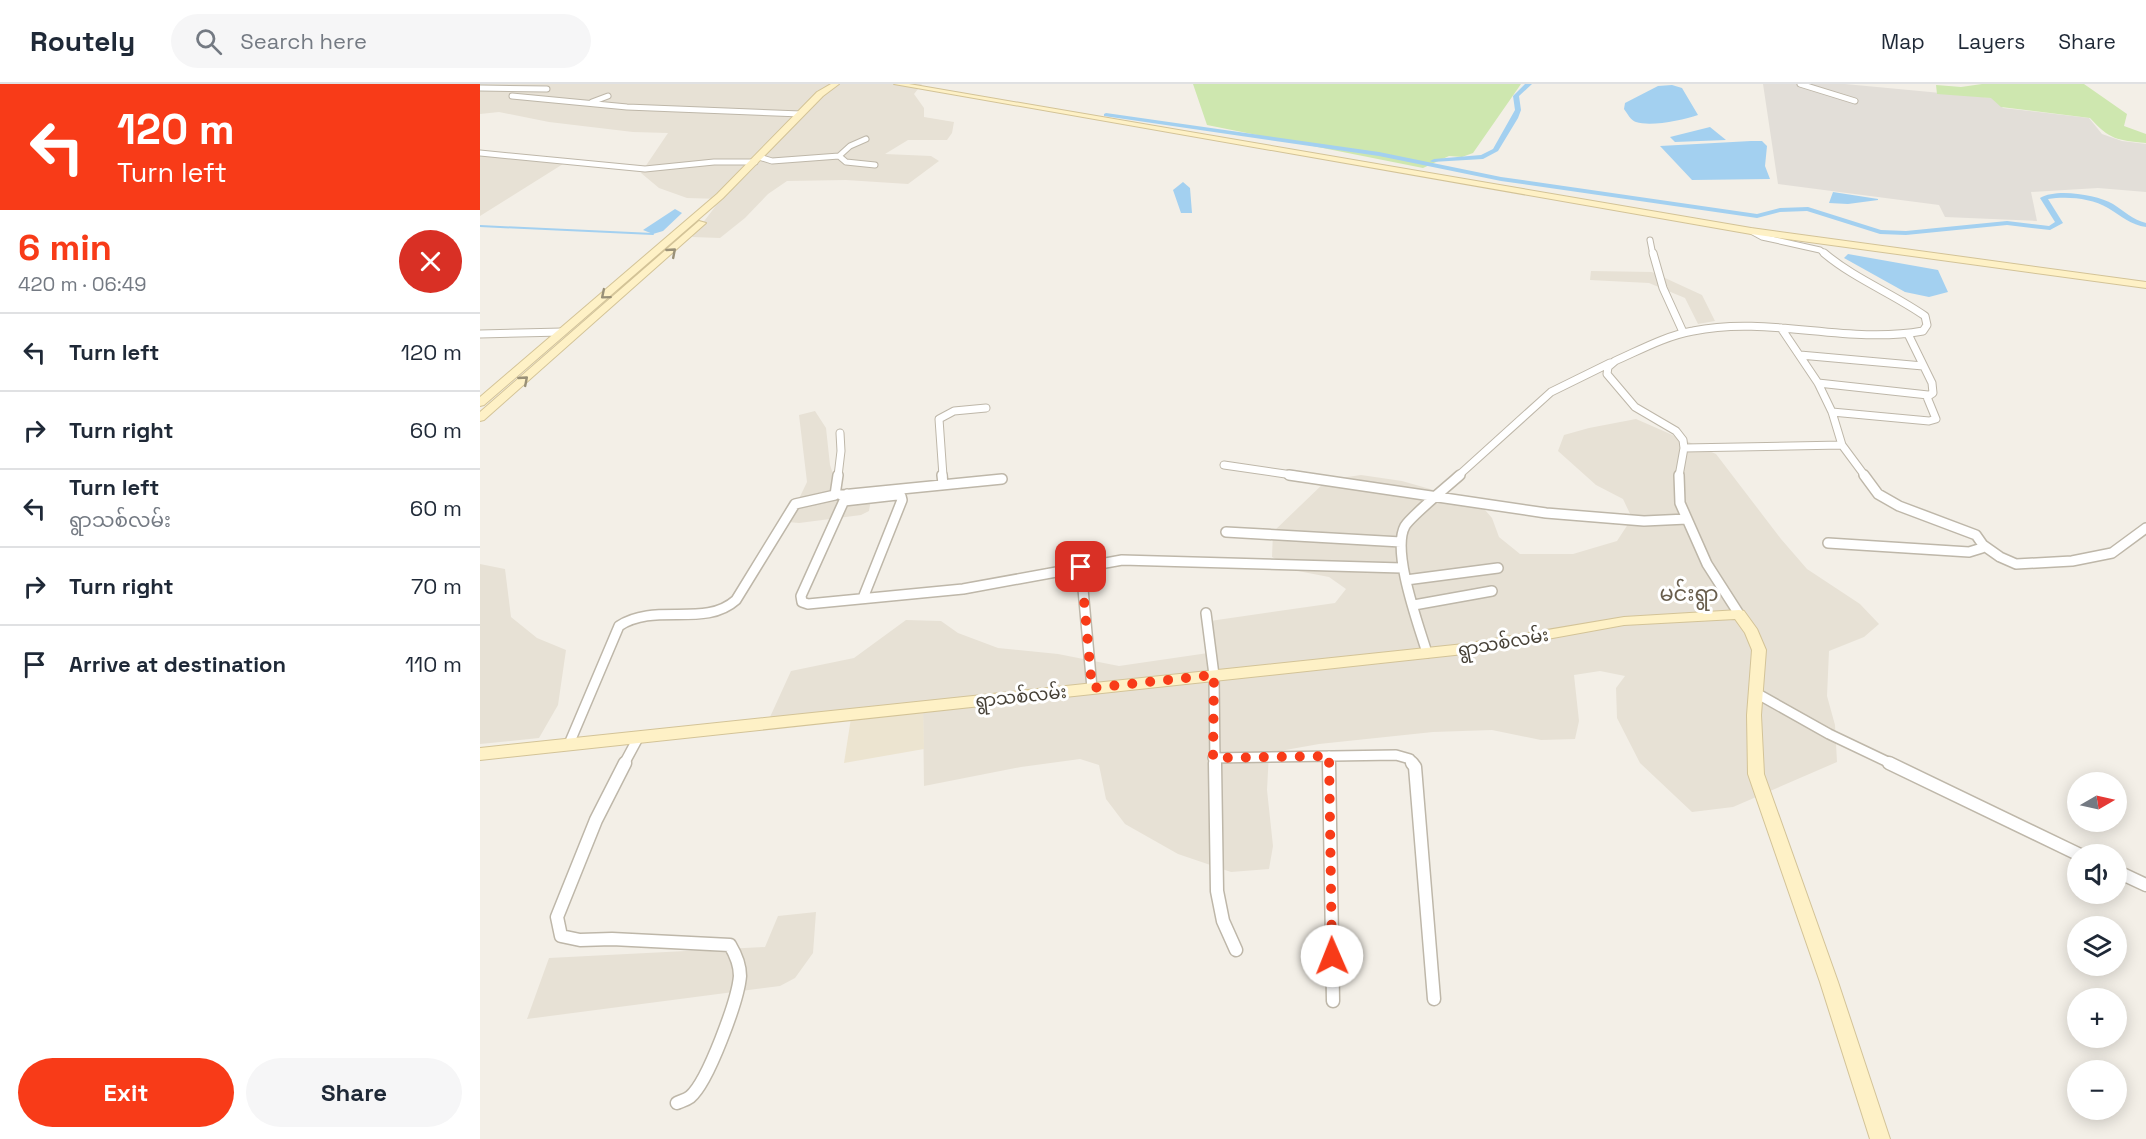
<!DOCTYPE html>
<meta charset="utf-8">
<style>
:root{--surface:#fff;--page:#f6f6f7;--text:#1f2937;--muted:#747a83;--line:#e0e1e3;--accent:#f83b18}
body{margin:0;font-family:"Space Grotesk","Noto Sans Myanmar",sans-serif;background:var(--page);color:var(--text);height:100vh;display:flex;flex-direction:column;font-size:22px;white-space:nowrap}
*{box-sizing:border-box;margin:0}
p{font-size:20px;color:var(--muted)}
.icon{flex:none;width:33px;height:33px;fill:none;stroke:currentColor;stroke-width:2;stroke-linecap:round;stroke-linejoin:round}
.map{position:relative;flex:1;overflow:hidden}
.drawer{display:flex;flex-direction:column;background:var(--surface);width:480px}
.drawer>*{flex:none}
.top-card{background:#f83b18;color:#fff;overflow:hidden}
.needle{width:39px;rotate:81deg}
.tools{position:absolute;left:1587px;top:688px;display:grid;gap:12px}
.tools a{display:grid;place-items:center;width:60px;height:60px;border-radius:50%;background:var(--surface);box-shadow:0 3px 15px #0003;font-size:30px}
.pin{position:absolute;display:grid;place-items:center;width:51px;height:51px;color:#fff;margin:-26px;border-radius:12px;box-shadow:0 3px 9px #0006}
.me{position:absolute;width:66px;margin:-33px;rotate:359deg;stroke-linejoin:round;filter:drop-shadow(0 0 4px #0008)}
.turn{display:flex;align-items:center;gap:21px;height:126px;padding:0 18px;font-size:27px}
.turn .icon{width:78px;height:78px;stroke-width:2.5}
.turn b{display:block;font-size:42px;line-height:51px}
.round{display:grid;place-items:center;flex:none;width:63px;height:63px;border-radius:32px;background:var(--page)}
.headline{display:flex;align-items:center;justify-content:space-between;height:102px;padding:0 18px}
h1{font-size:36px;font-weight:800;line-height:45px;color:var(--accent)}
.primary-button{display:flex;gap:12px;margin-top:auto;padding:12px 18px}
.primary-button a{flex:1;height:69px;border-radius:36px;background:var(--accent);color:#fff;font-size:24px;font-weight:800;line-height:69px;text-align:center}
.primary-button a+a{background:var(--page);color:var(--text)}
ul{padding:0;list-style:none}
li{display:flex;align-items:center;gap:18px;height:78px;padding:0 18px;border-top:2px solid var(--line)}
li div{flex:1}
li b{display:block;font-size:22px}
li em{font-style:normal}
header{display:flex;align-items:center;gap:36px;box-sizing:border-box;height:84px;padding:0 30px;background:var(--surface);border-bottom:2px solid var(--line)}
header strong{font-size:28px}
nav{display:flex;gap:33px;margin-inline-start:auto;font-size:21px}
.search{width:420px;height:54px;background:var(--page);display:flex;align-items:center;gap:15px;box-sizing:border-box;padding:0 21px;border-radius:33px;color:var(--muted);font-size:22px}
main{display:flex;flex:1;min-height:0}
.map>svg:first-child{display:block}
.residential{fill:#e7e1d5}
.industrial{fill:#e2ded8}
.education{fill:#ece4d0}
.green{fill:#cee7af}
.water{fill:#a3d0f0}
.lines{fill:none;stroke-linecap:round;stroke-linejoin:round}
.stream{stroke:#a3d0f0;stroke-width:2}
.canal{fill:#a3d0f0;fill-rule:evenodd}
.street-far3-casing{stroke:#beb7a9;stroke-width:7}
.street-far2-casing{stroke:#beb7a9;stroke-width:9}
.street-far1-casing{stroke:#beb7a9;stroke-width:12}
.street-casing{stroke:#beb7a9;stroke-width:15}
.secondary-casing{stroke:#d3c397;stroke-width:2}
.street-far3{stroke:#fff;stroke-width:5}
.street-far2{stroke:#fff;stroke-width:7}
.street-far1{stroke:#fff;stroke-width:9}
.street{stroke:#fff;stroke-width:12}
.secondary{fill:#fef1c6;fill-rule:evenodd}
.oneway{stroke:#999077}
.route{stroke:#f83b18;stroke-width:10;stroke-dasharray:0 18}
.labels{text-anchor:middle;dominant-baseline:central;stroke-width:6;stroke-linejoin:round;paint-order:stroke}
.street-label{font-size:18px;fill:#464036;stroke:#fff}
.quarter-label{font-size:21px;fill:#695e4d;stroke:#fff}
</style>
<header>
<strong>Routely</strong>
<div class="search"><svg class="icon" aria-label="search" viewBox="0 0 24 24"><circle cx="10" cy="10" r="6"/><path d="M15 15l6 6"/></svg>Search here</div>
<nav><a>Map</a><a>Layers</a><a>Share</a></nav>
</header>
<main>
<section class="drawer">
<div class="top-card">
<div class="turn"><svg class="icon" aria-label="left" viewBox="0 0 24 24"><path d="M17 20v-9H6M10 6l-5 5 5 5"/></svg><div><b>120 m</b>Turn left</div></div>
</div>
<div class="headline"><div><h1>6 min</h1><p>420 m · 06:49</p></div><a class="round" style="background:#d93025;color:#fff"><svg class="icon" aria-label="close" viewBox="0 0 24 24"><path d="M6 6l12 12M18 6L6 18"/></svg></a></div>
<ul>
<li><svg class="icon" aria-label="left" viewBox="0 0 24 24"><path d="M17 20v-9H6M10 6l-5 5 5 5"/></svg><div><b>Turn left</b></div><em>120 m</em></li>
<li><svg class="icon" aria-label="right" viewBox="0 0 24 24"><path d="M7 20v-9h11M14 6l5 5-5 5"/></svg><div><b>Turn right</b></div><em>60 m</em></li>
<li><svg class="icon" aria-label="left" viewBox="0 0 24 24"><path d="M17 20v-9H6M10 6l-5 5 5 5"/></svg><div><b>Turn left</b><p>ရွာသစ်လမ်း</p></div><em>60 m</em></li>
<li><svg class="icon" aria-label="right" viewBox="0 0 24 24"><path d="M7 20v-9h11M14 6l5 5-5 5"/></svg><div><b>Turn right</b></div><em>70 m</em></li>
<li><svg class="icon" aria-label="arrive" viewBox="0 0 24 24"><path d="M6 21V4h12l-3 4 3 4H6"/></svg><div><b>Arrive at destination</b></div><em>110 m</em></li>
</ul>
<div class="primary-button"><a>Exit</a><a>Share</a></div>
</section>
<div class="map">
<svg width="1666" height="1055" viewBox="0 0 1666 1055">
<rect width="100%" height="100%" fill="#f3efe7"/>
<path class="residential" d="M0 0H442L434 10 444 24V33L474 38 472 49 467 56H428L405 70 451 72 459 77 428 100 366 96 307 97 288 110 265 134 240 154 212 153 241 115 207 114 179 104 161 89 188 49 153 48 69 38 19 28 0 30Z
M0 70 83 80 0 132Z
M1111 187 1172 188 1222 211 1235 237 1218 240 1205 214 1169 199 1110 196Z
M335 327 346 344 350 381 361 413 391 415 389 427 381 431 319 439 308 438 327 398 319 331Z
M1156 335 1236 370 1301 455 1327 485 1380 520 1399 540 1384 553 1349 567 1347 612 1355 641 1357 678 1253 723 1212 728 1160 679 1137 634 1136 604 1145 592 1120 587 1094 591 1099 637 1095 655 1061 656 1012 646 953 648 839 660 789 669 787 706 793 762 789 785 751 788 698 770 645 740 626 715 619 681 600 675 541 683 444 702 443 626 285 644 311 587 374 574 426 536 461 537 478 549 518 564 578 570 639 582 735 568 730 537 855 519 866 505 849 493 818 487 792 473 793 448 847 396 881 391 922 397 999 419 1012 434 1019 453 1040 470H1093L1137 457 1152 434 1143 415 1116 401 1078 367 1084 351 1109 344Z
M0 480 25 485 31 533 57 554 86 566 78 621 59 654 0 660Z
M336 828 333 869 315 894 300 902 47 935 69 874 285 863 298 832Z"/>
<path class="industrial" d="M1283 0H1365L1514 14 1523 24 1609 34 1622 50 1642 57 1666 60V108L1618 104 1551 108 1557 137 1465 133 1459 121 1298 100Z"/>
<path class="education" d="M443 625 444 665 364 679 371 634Z"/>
<path class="green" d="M713 0H1041L993 69 982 73 969 72 943 84 727 41Z
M1502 0H1604L1647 30 1644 42 1666 50V59C1637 56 1630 56 1610 34L1521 23 1511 14 1457 10 1456 1 1481 3Z"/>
<path class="water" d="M1192 1 1202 4 1218 31C1203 36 1171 43 1156 38 1151 37 1147 29 1144 25L1145 19 1178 2Z
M1230 43 1246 56 1195 58 1190 53Z
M1271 57H1282L1287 62 1285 82 1290 95 1212 96 1180 62Z
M703 98 710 104 712 129H701L693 106Z
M1353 108 1398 115V116L1368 120 1349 119Z
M195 125 202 129 183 147 173 150 163 146Z
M1368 170 1458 186 1468 208 1449 213 1425 208 1364 174Z"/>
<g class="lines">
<path class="stream" d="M0 142 173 150"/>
<path class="canal" d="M1045 0H1052L1039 12 1041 26 1038 34 1018 67 1003 75 952 78 950 77 954 75 1001 71 1013 65 1035 26 1033 12Z
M626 29 899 68 1021 93 1277 130 1300 124 1328 123 1401 146 1426 147 1527 137 1569 142 1575 138 1560 114C1577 104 1617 111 1633 120 1644 127 1653 136 1666 139V143C1651 141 1641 132 1628 124 1611 114 1587 112 1568 115L1583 139 1570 146 1527 141 1426 151 1400 150 1327 127 1300 128 1277 134 1021 97 899 72 624 32V30Z"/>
<g class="street-far3-casing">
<path id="street-far3" d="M1320 0 1375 17
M0 4 67 5
M32 12 147 23 321 30
M112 18 128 12
M0 69 165 85 234 78H275
M359 72 366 78 395 81
M279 73 292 77 359 72 370 62 386 55
M1271 147 1282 153 1340 166 1346 171
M1170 156 1173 171"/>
</g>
<g class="street-far2-casing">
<path id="street-far2" d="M1173 169 1183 204 1203 248
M1301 244 1338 299 1352 328 1362 361 1385 392
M0 250 82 248
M1320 271 1443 282
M1338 299 1448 311
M1352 328 1449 337 1456 335 1447 313 1453 309 1452 299 1428 250
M1204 364 1362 361
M744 381 819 392
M358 392 361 367 360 349
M463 392 459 335 474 327 506 324
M978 392 1071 308 1130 279
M1199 392 1204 364 1203 356 1196 347 1155 323 1127 290 1128 283 1135 277C1160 266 1185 252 1213 247 1289 231 1366 261 1443 247L1447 241 1445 232C1412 209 1375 195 1344 169"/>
</g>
<g class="street-far1-casing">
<path id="street-far1" d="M462 391 463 400
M809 391 1066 429 1164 437 1207 435
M1199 391 1200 419 1227 480 1259 530
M367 410 321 512 322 518 328 520 483 505 642 476 922 484
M361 411 522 395
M364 417 417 411 421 412 422 416 383 514
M746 448 921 458
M1348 459 1489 468 1502 464 1503 461 1496 451 1419 422 1398 410 1384 391
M1503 461 1520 473 1536 480 1592 477 1632 469 1666 444
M601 483 612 604
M926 496 1018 484
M934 521 1012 507
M726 529 734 591 735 680
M947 569C939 542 911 467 925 442 931 432 969 401 980 391
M1276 609 1349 650 1412 680
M89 660 139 542C175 518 225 544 256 516L315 420 355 411 358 391
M849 672V680
M733 674 916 671 930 675 933 680
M144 680 158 654"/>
</g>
<g class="street-casing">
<path id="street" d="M145 679 116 736 77 833 81 852 100 856 132 855 250 861C256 871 260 880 260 892 258 916 228 998 210 1013 206 1016 201 1017 197 1019
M735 679 737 807 743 837 756 866
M849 679 853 917
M932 679 935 683 954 915
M1409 679 1600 771
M1636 787 1666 801"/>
</g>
<g class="secondary-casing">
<path id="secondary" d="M351 0H359L343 12 243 114 4 321 0 322V313L237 110 337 8Z
M414 0H429L1271 144 1666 198V204L1271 150Z
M219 137 226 139 4 336 0 337V328Z
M1259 526 1264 527 1277 545 1286 566 1281 631 1284 690 1358 898 1410 1055H1390L1340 898 1268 690 1267 631 1272 566 1265 549 1255 535 1144 541 984 570 0 676V664L984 560 1144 533Z"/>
</g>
<use href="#street-far3" class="street-far3"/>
<use href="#street-far2" class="street-far2"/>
<use href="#street-far1" class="street-far1"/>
<use href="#street" class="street"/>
<use href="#secondary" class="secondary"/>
</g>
<defs><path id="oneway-chevron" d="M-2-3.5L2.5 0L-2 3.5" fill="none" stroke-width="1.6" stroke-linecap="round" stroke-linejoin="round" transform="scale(1.5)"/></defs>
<g class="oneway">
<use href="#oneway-chevron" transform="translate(192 168) rotate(-41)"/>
<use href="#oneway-chevron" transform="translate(125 211) rotate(140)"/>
<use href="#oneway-chevron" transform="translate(44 296) rotate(-41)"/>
</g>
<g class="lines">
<path class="route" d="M601 483 612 604 734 591 733 674 849 672 852 872"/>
</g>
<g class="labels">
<g class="street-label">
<text transform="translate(1023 558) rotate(-10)">ရွာသစ်လမ်း</text>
<text transform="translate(541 612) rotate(-6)">ရွာသစ်လမ်း</text>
</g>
<g class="quarter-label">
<text x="1209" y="509">မင်းရွာ</text>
</g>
</g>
</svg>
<div class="tools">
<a><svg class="needle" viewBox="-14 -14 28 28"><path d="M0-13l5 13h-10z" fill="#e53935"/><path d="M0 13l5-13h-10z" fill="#747a83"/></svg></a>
<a><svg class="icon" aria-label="sound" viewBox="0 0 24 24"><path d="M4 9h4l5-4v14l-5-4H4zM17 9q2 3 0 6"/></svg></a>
<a><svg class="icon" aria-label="layers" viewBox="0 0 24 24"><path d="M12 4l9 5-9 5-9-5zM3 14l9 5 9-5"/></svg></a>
<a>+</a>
<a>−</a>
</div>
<div class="pin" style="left:601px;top:483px;background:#d93025"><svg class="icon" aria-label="arrive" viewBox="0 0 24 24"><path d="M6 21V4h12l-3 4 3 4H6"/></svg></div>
<svg class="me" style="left:852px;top:872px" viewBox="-20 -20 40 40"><circle r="19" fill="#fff"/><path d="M0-13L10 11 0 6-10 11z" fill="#f83b18"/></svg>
</div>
</main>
